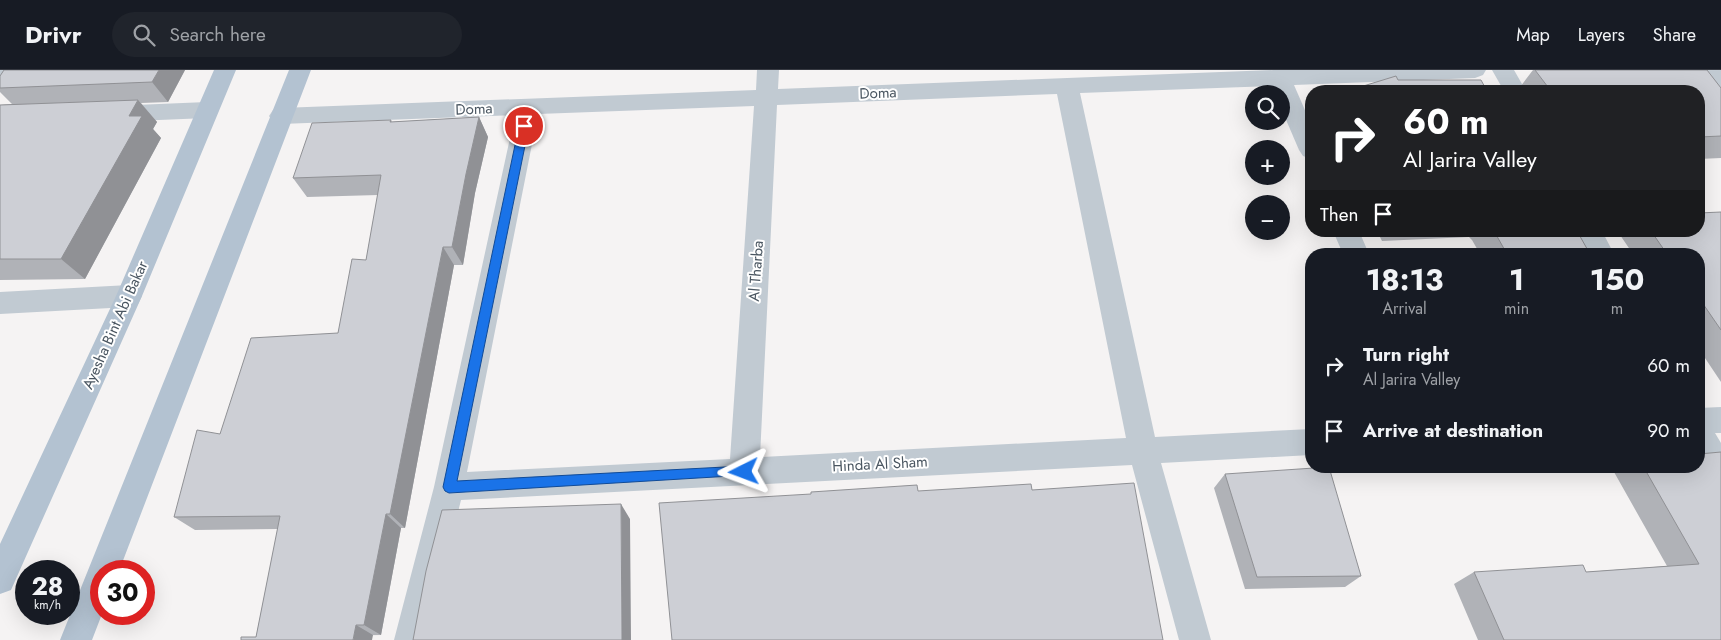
<!DOCTYPE html>
<meta charset="utf-8">
<style>
:root{--surface:#171b24;--page:#20242c;--text:#f1f3f6;--muted:#9ea1a6;--line:#363941}
body{margin:0;font-family:Jost,sans-serif;background:var(--page);color:var(--text);height:100vh;display:flex;flex-direction:column;font-size:19px;white-space:nowrap}
*{box-sizing:border-box;margin:0}
p{font-size:16px;color:var(--muted)}
.icon{flex:none;width:28px;height:28px;fill:none;stroke:currentColor;stroke-width:2;stroke-linecap:round;stroke-linejoin:round}
.map{position:relative;flex:1;overflow:hidden}
.sheet{position:absolute;left:1305px;top:178px;width:400px;height:225px;display:flex;flex-direction:column;background:var(--surface);border-radius:20px;box-shadow:0 5px 20px #0002}
.sheet>*{flex:none}
.top-card{position:absolute;left:1305px;top:15px;width:400px;height:152px;border-radius:20px;box-shadow:0 5px 20px #0002;background:#202124;color:#fff;overflow:hidden}
.tools{position:absolute;left:1245px;top:15px;display:grid;gap:10px}
.tools a{display:grid;place-items:center;width:45px;height:45px;border-radius:50%;background:var(--surface);box-shadow:0 5px 20px #0002;font-size:25px}
.speed{position:absolute;left:15px;top:490px;display:flex;gap:10px;font-size:25px;font-weight:700;text-align:center}
.speed>*{display:grid;place-content:center;width:65px;height:65px;border-radius:50%;background:var(--surface);box-shadow:0 5px 20px #0002;line-height:1}
.speed small{font-size:12px;font-weight:400}
.speed .limit{border:8px solid #d22;background:#fff;color:#111}
.pin{position:absolute;display:grid;place-items:center;width:42px;height:42px;color:#fff;margin:-21px;border:2px solid #fff;border-radius:50%;box-shadow:0 1px 5px #0007}
.me{position:absolute;width:55px;margin:-28px;rotate:267deg;stroke-linejoin:round;filter:drop-shadow(0 0 4px #0008)}
.turn{display:flex;align-items:center;gap:18px;height:105px;padding:0 15px;font-size:22px}
.turn .icon{width:65px;height:65px;stroke-width:2.5}
.turn b{display:block;font-size:35px;line-height:42px}
.then{display:flex;align-items:center;height:48px;padding:0 15px;background:#0003;gap:10px;font-size:19px}
.eta{display:flex;justify-content:space-evenly;align-items:center;height:85px;text-align:center}
.eta b{font-size:30px;font-weight:700;line-height:35px}
ul{padding:0;list-style:none}
li{display:flex;align-items:center;gap:15px;height:65px;padding:0 15px}
li div{flex:1}
li b{display:block;font-size:19px}
li em{font-style:normal}
header{display:flex;align-items:center;gap:30px;box-sizing:border-box;height:70px;padding:0 25px;background:var(--surface);border-bottom:1px solid var(--line)}
header strong{font-size:24px}
nav{display:flex;gap:28px;margin-inline-start:auto;font-size:18px}
.search{width:350px;height:45px;background:var(--page);display:flex;align-items:center;gap:12px;box-sizing:border-box;padding:0 18px;border-radius:28px;color:var(--muted);font-size:19px}
.map>svg:first-child{display:block}
.lines{fill:none;stroke-linecap:round;stroke-linejoin:round}
.street{fill:#c1cad2;fill-rule:evenodd}
.primary{fill:#b3c2d1;fill-rule:evenodd}
.wall{fill:#b0b2b7}
.shaded-wall{fill:#909195}
.building{fill:#cdcfd5;stroke:#909195}
.route{fill:#1a73e8;stroke:#114b97}
.labels{text-anchor:middle;dominant-baseline:central;stroke-width:4;stroke-linejoin:round;paint-order:stroke}
.street-label{font-size:15px;fill:#4a5661;stroke:#fff}
</style>
<header>
<strong>Drivr</strong>
<div class="search"><svg class="icon" aria-label="search" viewBox="0 0 24 24"><circle cx="10" cy="10" r="6"/><path d="M15 15l6 6"/></svg>Search here</div>
<nav><a>Map</a><a>Layers</a><a>Share</a></nav>
</header>
<div class="map">
<svg width="1721" height="570" viewBox="0 0 1721 570">
<rect width="100%" height="100%" fill="#f5f3f3"/>
<g class="lines">
<path class="street" d="M0 0H12L8 6 0 9Z
M757 0H779L778 19 1274 0H1486L1483 5 1475 8 1294 15 1311 54V89L1303 86 1299 80 1281 38V24H1275L1272 16 1080 23 1155 367 1311 359V385L1161 393 1211 570H1179L1132 395 461 430 426 570H394L434 417 515 45 281 54 273 52 269 46 273 40 281 38 756 20ZM1057 24 1126 368 760 387 777 35ZM754 36 730 389 467 402 538 44Z
M1492 0H1514L1526 21H1504Z
M1699 0H1721V23L1713 21Z
M207 32 215 34 219 40 215 46 207 48 111 52 103 50 99 44 103 38 111 36Z
M1333 161H1359L1369 184H1343Z
M1577 161H1602L1614 184H1588Z
M129 215 138 218 142 226 138 234 129 237 0 244V222Z
M1721 337V363H1715L1721 373V411C1691 400 1699 365 1699 338Z"/>
<path class="primary" d="M214 0H236L142 226 11 520 0 524V474L116 226Z
M289 0H311L119 501H101L102 544 92 570H60Z"/>
</g>
<path class="wall" d="M185 0 168 32 141 33 157 52 153 59 161 68 85 209 0 210V35L12 34 0 22V6Z
M1533 0H1707L1721 18V88L1699 89V21H1517Z
M479 47 488 67 475 123 463 195H454L405 458H401L381 565 256 567 278 459 195 460 174 447 220 364 338 263 366 190 378 125 307 127 293 108 391 50 392 52Z
M1721 142V312L1699 279V184H1633L1620 165 1624 161H1699Z
M1377 161H1577L1590 184H1480L1472 170 1469 167 1382 171Z
M1624 396H1699L1721 570H1478L1454 514 1474 502H1586L1667 496 1614 402Z
M1225 404 1361 506 1345 517 1245 519 1214 418Z"/>
<path class="shaded-wall" d="M159 0H185L168 32 152 12Z
M138 30 157 52 153 59 161 68 85 209 61 189 129 46Z
M479 47 488 67 475 123 463 195 452 177 466 104Z
M443 177 454 195 405 458 390 444Z
M621 434 630 449 631 570H622Z
M386 444 401 458 381 565 364 555Z
M356 555 373 565 372 570H353Z"/>
<path class="building" d="M4 0H159L152 12 0 18V6Z
M1535 0H1707L1721 18V66L1699 67V21H1551Z
M1396 6 1398 10H1481L1487 21H1347Z
M138 30 129 46H142L61 189H0V35Z
M479 47 466 104 452 177H443L390 444H386L364 555H356L353 570H241V567H256L280 446 174 447 197 360 220 364 251 268 338 263 352 189 366 190 381 105 293 108 312 53 391 50 390 52Z
M1721 142V260L1699 228V184H1667L1651 161H1699V143Z
M1494 161H1577L1590 184H1507Z
M1721 382V570H1504L1474 502 1583 495 1586 502 1699 494 1643 396H1699V384Z
M1329 397 1361 506 1257 507 1225 404Z
M1134 413 1163 570H672L659 433 811 424V422L917 415 918 421 1031 414 1032 420Z
M621 434 622 570H413L426 501 442 440Z"/>
<path class="route" d="M524 53 529 56 457 411 744 396 748 398 750 402 748 405 449 423 445 421 443 417 519 56Z"/>
<g class="labels">
<g class="street-label">
<text transform="translate(878 23) rotate(-2)">Doma</text>
<text transform="translate(474 39) rotate(-2)">Doma</text>
<text transform="translate(756 201) rotate(-86)">Al Tharba</text>
<text transform="translate(115 255) rotate(-66)">Ayesha Bint Abi Bakar</text>
<text transform="translate(880 394) rotate(-3)">Hinda Al Sham</text>
</g>
</g>
</svg>
<div class="tools">
<a><svg class="icon" aria-label="search" viewBox="0 0 24 24"><circle cx="10" cy="10" r="6"/><path d="M15 15l6 6"/></svg></a>
<a>+</a>
<a>−</a>
</div>
<div class="speed"><div>28<small>km/h</small></div><div class="limit">30</div></div>
<div class="pin" style="left:524px;top:56px;background:#d93025"><svg class="icon" aria-label="arrive" viewBox="0 0 24 24"><path d="M6 21V4h12l-3 4 3 4H6"/></svg></div>
<svg class="me" style="left:744px;top:402px" viewBox="-20 -20 40 40"><path d="M0-17L14 15 0 8-14 15z" fill="#1a73e8" stroke="#fff" stroke-width="4"/></svg>
<div class="top-card">
<div class="turn"><svg class="icon" aria-label="right" viewBox="0 0 24 24"><path d="M7 20v-9h11M14 6l5 5-5 5"/></svg><div><b>60 m</b>Al Jarira Valley</div></div>
<div class="then">Then<svg class="icon" aria-label="arrive" viewBox="0 0 24 24"><path d="M6 21V4h12l-3 4 3 4H6"/></svg></div>
</div>
<section class="sheet">
<div class="eta">
<div><b>18:13</b><p>Arrival</p></div>
<div><b>1</b><p>min</p></div>
<div><b>150</b><p>m</p></div>
</div>
<ul>
<li><svg class="icon" aria-label="right" viewBox="0 0 24 24"><path d="M7 20v-9h11M14 6l5 5-5 5"/></svg><div><b>Turn right</b><p>Al Jarira Valley</p></div><em>60 m</em></li>
<li><svg class="icon" aria-label="arrive" viewBox="0 0 24 24"><path d="M6 21V4h12l-3 4 3 4H6"/></svg><div><b>Arrive at destination</b></div><em>90 m</em></li>
</ul>
</section>
</div>
